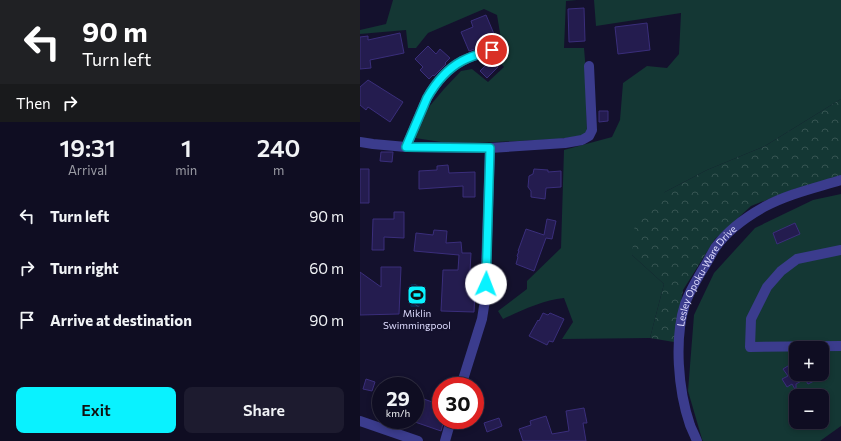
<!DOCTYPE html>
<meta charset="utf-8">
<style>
:root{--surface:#0f0d22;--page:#1d1b2f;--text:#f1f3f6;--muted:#9b9ca5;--line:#2f2d40;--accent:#09f2ff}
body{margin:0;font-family:Commissioner,sans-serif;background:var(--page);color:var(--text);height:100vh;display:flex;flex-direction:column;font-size:15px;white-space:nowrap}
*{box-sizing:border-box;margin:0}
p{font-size:13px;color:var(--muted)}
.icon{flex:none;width:22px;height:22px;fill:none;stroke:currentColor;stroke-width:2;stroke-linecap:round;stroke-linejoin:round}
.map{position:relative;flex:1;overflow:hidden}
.side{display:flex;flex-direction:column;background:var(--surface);width:360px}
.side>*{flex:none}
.banner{background:#202124;color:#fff;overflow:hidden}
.tools{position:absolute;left:429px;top:341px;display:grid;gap:8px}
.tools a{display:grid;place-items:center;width:40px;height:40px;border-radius:8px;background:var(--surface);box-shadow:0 2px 6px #0003,0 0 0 1px var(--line);font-size:20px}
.speed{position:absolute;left:12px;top:377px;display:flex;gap:8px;font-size:20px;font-weight:700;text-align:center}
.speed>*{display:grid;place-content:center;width:52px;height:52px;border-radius:50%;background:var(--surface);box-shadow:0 2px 6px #0003,0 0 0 1px var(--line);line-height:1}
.speed small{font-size:10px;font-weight:400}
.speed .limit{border:6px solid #d22;background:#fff;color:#111}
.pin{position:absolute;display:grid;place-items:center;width:34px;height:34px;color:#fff;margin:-17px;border:2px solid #fff;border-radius:50%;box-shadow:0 1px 4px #0007}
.me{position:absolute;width:44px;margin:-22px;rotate:2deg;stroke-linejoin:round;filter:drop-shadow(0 0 3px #0008)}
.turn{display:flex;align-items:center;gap:14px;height:84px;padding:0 16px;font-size:18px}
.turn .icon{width:52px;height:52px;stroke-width:2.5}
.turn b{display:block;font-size:28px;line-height:34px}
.then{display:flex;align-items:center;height:38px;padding:0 16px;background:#0003;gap:8px;font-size:15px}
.eta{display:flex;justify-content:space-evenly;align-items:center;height:68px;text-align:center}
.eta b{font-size:24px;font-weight:600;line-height:28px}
.action{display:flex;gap:8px;margin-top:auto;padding:8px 16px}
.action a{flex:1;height:46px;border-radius:8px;background:var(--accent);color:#111;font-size:16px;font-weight:600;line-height:46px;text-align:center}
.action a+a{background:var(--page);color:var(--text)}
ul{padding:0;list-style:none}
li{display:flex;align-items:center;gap:12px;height:52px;padding:0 16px}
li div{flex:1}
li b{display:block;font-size:15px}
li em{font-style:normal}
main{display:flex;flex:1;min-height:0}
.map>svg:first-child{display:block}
.grass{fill:#143734;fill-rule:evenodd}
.forest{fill:url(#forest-crowns)}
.water{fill:url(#water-waves)}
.building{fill:#241c4f;stroke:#3a2e7b}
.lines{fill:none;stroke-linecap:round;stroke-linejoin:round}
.street{stroke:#3b3c8d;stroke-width:10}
.route-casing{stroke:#069da6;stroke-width:10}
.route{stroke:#09f2ff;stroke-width:7}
.labels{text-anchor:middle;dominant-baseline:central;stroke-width:4;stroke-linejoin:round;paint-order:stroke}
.street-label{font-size:10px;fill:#dfddff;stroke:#14112d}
.poi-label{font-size:10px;fill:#dfddff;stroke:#14112d}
</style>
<main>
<section class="side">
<div class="banner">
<div class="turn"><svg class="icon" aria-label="left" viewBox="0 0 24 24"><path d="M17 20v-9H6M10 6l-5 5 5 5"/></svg><div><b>90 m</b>Turn left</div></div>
<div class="then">Then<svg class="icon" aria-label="right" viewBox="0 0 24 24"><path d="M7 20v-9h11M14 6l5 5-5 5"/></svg></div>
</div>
<div class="eta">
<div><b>19:31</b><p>Arrival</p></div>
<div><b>1</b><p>min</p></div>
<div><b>240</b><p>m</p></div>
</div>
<ul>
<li><svg class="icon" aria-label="left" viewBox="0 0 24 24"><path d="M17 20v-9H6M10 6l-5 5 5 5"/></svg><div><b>Turn left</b></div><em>90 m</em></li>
<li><svg class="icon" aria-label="right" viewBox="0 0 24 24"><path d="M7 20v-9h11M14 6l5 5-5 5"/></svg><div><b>Turn right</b></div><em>60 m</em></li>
<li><svg class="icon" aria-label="arrive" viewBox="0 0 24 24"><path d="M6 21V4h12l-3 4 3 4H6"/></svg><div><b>Arrive at destination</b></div><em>90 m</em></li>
</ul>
<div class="action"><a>Exit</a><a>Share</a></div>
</section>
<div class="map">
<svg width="481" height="441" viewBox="0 0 481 441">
<defs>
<pattern id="forest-crowns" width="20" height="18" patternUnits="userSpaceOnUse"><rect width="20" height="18" fill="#143734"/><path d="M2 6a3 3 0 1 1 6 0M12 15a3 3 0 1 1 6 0" fill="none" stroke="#365452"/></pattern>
<pattern id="water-waves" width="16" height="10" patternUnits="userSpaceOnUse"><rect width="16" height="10" fill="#0a254d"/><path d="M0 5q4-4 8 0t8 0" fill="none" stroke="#2d4468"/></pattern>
</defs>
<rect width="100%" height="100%" fill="#14112d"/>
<path class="grass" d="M33 0H217L206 1 204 48H224L226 72 227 135 199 139 94 144 55 138 63 114 84 89 101 71 112 69 128 82 144 67 136 58 143 51 137 15 124 9 68 33 56 48H48L46 30 0 34V30L26 24Z
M234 0H481V99L405 146 347 170 305 192 272 255 304 284 290 338 202 339 213 322 204 298C183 300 163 310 143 319L138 311 167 289V281L201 248 204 150 252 137 260 120 263 83 287 66 307 68 319 54 321 13 236 26Z
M481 194V426L460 441H343L342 439 328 391 334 315 354 273 395 228 453 200ZM436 348H462V374H436ZM436 396H462V422H436Z"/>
<path class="forest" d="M481 99V177L434 189 391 206 355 239 323 290 314 342 290 338 304 284 272 255 275 222 305 192 347 170 405 146Z"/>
<path class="water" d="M51 284H54L62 286 60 306 58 307H51L50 305 55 299V296L50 293 49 291Z"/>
<path class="building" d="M224 8 225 41 209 42 208 9Z
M126 15 137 41 109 51 101 32 113 27 111 21Z
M287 23 290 50 258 54 255 27Z
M40 33 44 53 10 60 11 68 0 69V37L8 36V40Z
M68 46 76 54 80 49 90 58 85 63 86 64 74 76 73 75 69 79 60 70 63 67 55 59Z
M131 60 138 67 127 78 120 71Z
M8 80 43 102 30 122 8 107 6 110 0 105V87Z
M239 111H248V121L239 122Z
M21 152H33L32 162 20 161Z
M88 165 89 173 115 172V197H103V186L59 189V171L77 170V166Z
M0 169H9V203H0Z
M174 169 188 170V172L201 171V187L186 188 185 199 171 197V191L168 187 169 176 173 174Z
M34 212H44V238L24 237V250H12L13 219H34Z
M187 219 196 221 192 239 186 238 174 271 156 264 158 257 157 256 159 251H158L166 229 184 235Z
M435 223 440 234 417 244 413 233Z
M74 230 87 231 86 243 101 242 102 253H111L110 271H116L114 312 81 311 83 270H98L99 255 54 251 56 233 73 235Z
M21 267H41L39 314 0 315V272L21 287Z
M183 313 188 315 190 313 204 319 193 342 189 341 187 345 169 336 178 320 179 321Z
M436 361V374H453L456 380 448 384 445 379 436 384V391L432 384 427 387 422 379 428 376 423 369Z
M6 379 15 382 12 391 3 389Z
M55 396 81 405V420H84L81 431 55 422Z
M224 408 227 423H223L226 441H163L159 429 171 425 170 421 186 416 192 434 209 431 206 411Z
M139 418 142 426 127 432 124 423Z"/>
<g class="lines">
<g class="street">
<path d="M0 142 13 144 46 147 130 148 205 143 222 140 229 136 232 130 229 66"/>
<path d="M46 147 67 98C75 84 87 69 102 61 111 56 122 53 132 50"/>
<path d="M481 250 437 259 421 271 407 287 391 319 390 347 481 346"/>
<path d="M101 386 122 319 125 300 130 148"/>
<path d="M0 421 58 441"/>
<path d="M85 441 91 420"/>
<path id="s1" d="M337 441C335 436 332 430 330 425 318 390 314 339 325 304 330 290 338 277 346 264 349 259 352 253 355 248 367 231 386 217 404 207 428 194 455 188 481 180"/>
</g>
</g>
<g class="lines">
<g class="route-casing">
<path id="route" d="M126 284 130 148 46 147 67 98C75 84 87 69 102 61 111 56 122 53 132 50"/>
</g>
<use href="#route" class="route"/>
</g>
<defs>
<g id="stadium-square" transform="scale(1)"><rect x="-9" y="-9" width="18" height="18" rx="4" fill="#09f2ff" stroke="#14112d"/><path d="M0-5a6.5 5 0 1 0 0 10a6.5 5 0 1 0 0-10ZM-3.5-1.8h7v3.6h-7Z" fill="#111"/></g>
</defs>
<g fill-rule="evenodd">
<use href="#stadium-square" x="57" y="295"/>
</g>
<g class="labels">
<g class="street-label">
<text stroke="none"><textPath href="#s1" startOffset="175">Lesley Opoku-Ware Drive</textPath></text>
</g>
<g class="poi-label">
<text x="57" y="313">Miklin<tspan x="57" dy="12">Swimmingpool</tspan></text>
</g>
</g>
</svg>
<div class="tools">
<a>+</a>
<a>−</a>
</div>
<div class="speed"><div>29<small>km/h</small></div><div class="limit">30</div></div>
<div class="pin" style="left:132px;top:50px;background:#d93025"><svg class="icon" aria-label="arrive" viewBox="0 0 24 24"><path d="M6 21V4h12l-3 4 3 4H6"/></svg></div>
<svg class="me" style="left:126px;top:284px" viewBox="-20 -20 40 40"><circle r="19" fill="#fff"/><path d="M0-13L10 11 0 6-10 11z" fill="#09f2ff"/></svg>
</div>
</main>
